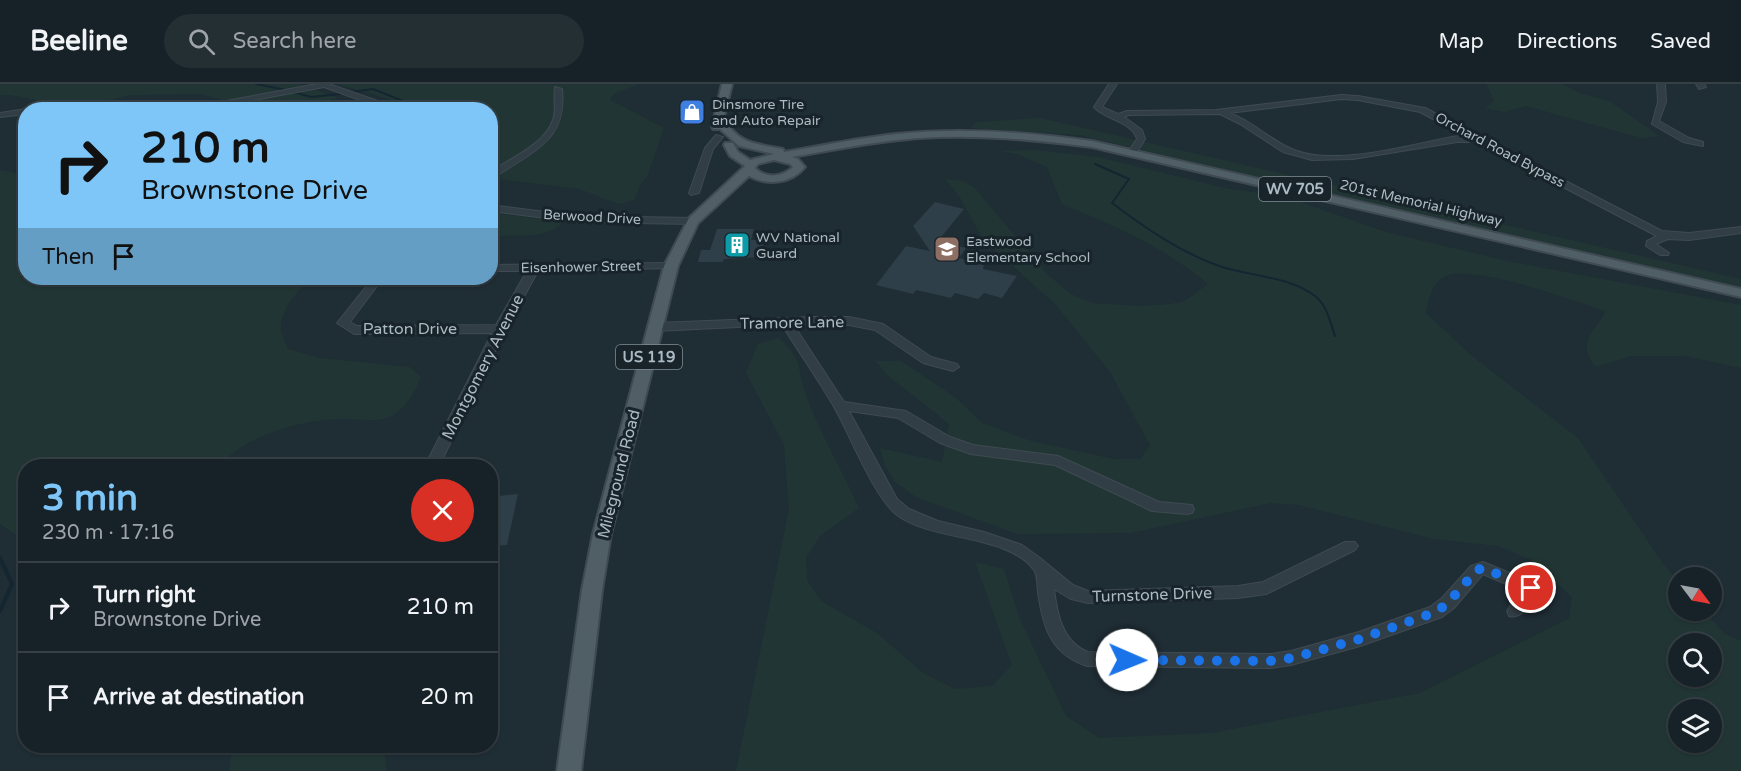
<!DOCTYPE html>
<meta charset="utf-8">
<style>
:root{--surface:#172228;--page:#242f34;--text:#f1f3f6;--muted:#9ea4a8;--line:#363f45;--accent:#7dc6f7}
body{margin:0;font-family:"Varela Round",sans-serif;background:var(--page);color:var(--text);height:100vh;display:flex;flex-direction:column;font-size:22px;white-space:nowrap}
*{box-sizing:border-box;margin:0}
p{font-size:20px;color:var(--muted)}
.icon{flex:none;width:33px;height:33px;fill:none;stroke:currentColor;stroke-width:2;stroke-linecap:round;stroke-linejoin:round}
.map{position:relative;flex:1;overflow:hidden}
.side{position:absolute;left:18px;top:375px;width:480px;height:294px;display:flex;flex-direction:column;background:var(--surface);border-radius:24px;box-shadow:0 2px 4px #0004,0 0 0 2px var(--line)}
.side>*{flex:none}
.guide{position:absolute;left:18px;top:18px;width:480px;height:183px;border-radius:24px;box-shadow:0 2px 4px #0004,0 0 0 2px var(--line);background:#7dc6f7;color:#111;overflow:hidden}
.needle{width:39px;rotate:122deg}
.tools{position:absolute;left:1668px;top:483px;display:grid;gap:12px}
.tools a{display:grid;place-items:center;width:54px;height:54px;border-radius:50%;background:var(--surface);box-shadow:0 2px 4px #0004,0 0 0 2px var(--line);font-size:30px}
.pin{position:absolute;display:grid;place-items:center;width:51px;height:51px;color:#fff;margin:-26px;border:3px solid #fff;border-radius:50%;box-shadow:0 2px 6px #0007}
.me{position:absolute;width:66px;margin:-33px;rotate:91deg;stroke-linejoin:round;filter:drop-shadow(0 0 4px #0008)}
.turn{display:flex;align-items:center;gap:21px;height:126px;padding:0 24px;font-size:27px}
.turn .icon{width:78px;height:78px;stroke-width:2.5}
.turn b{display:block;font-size:42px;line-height:51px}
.then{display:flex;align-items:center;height:57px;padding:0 24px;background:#0003;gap:12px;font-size:22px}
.round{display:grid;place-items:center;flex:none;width:63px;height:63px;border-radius:32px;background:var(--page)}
.headline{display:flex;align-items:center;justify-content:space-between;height:102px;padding:0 24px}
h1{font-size:36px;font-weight:700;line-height:45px;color:var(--accent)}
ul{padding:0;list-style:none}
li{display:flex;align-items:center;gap:18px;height:90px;padding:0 24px;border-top:2px solid var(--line)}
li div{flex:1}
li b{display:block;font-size:22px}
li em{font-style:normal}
header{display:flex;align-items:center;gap:36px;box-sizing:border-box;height:84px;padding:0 30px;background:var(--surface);border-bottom:2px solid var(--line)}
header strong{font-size:28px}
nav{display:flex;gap:33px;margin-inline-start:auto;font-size:21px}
.search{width:420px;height:54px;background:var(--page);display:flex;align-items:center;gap:15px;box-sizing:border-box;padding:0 21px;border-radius:33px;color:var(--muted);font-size:22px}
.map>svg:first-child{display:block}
.green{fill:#213634;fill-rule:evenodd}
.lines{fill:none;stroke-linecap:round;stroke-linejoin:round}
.stream-far1{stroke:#132631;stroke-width:2}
.stream{stroke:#132631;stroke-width:4}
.building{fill:#2e3f49}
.minor-casing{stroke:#3f4a52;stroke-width:2}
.major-casing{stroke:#3f4a52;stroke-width:4}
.minor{fill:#323e45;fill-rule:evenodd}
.major{fill:#505e66;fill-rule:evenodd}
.route{stroke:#1a73e8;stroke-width:10;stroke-dasharray:0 18}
.labels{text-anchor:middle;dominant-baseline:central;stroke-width:6;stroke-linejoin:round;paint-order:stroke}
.far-poi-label{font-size:14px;fill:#acbac3;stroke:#18232a;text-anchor:start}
.far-street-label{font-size:14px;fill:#acbac3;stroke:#18232a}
.shield{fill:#18232a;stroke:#808d95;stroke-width:1.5}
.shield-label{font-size:15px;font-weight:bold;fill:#acbac3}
.street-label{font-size:16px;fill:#acbac3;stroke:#18232a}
</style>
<header>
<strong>Beeline</strong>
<div class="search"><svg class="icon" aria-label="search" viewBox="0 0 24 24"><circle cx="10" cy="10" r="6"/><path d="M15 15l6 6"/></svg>Search here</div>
<nav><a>Map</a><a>Directions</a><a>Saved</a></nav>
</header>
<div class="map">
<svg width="1741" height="687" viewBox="0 0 1741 687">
<rect width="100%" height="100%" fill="#1f2d35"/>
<path class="green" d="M0 0H299L339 14 283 25 238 26 230 18 200 10 131 11 80 23 9 11H0Z
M336 0H639L614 10 610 16 664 44 647 93 640 101 634 116 618 120 579 105 491 94 490 26 424 25Z
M1486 0H1562L1577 8 1611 18 1659 52 1641 54 1526 22 1504 28 1485 24 1494 17Z
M1040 34 1741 195V208L1079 51 971 44 976 38Z
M1036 66 1098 73 1225 104 1286 113 1386 148 1507 177 1741 221V284L1685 272H1631L1595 283C1577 256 1593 251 1606 227 1571 216 1480 182 1449 191 1432 196 1429 214 1426 229L1472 272 1578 354 1664 481 1678 497V526L1704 527 1724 549 1741 557V687H736L789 425 784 361 746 289 758 260 779 254C806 279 795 282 806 311 820 349 842 386 859 424L820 452 806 474 807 496 821 517 877 549 923 589 955 605 992 602 1012 581 975 478 1004 485 1019 533 1066 632 1099 654 1212 649 1420 609 1569 534 1572 513 1531 476 1498 462 1434 455 1299 421 1271 419 1131 449 1017 450 916 413 896 399 885 382 880 364 942 378 949 340 886 290 876 277H901L955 313 982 339 1031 357 1114 375H1140L1150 361 1110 288 1056 221 982 154 959 112 945 95 963 97 974 103 1047 190 1071 210 1092 219 1139 222 1161 221 1183 218 1208 200C1166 164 1113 141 1062 120L1047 83 1017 70 1001 67ZM1678 560H1712V592H1678ZM1678 626H1712V658H1678Z
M0 86 25 91 26 194H313C300 204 282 223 281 241 280 249 285 258 288 265L319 274 410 283 421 293C414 310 402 332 382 335 367 338 351 334 336 335 298 337 244 352 220 382H26L25 457 0 440Z
M490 129H491L564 138C541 158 518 149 491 153Z
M232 662H384L387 687H229Z"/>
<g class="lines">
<path class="stream-far1" d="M256 0 286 6
M293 8 311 13 340 10
M352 8 373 5 418 23
M1095 80 1129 95 1112 119C1145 144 1180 168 1219 182 1248 192 1289 192 1315 212 1327 221 1330 238 1335 252"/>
<path class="stream" d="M0 474 12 500 0 527"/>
</g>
<path class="building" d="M935 118 964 125 938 157 966 164 959 174 984 180 983 185 1017 192 1002 214 984 209 978 215 955 209 951 214 916 206 913 210 876 201 906 162 930 167 913 142Z
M717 145H754L751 156H764L760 173 724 175 723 178H698L701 166H710Z
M518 410 507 461 490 462V413Z"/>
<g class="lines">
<g class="minor-casing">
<path id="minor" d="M317 0H329L395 23 391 25 368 18 335 26H317L360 16 324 3 199 26H178Z
M1109 0H1117L1102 23 1118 30 1127 27 1216 26 1341 11 1358 12 1425 24 1662 147 1689 149 1741 143V149L1689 156 1668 155 1656 160 1669 169 1668 171H1660L1646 162 1647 157 1657 152 1477 58H1457L1353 75 1312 76 1283 68 1240 40 1220 30 1128 31 1124 33 1142 46 1145 55 1136 69 1133 70 1129 67 1137 55C1132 37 1105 36 1094 23ZM1341 15 1358 16 1420 28 1467 53 1457 52C1414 60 1338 82 1297 67 1272 59 1254 37 1229 29Z
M1657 0H1665L1666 18 1659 37 1689 54 1703 58V62L1683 58 1652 40 1658 18Z
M1696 0H1704L1706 3 1699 5Z
M555 3 562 5C566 45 548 60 515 80 507 85 499 91 490 95V88C511 74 544 61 553 36 557 25 553 14 555 3Z
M26 25 29 26H26V30L0 33V29Z
M716 51 723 53 713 65 699 109 691 111 689 109 705 64Z
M490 121 577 132 693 134 698 137 693 140 577 138 490 127Z
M671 179 675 180V184L538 187 506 245 439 382H425L492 249 354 250 337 239 373 194H383L350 238 357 242 496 241 527 187H490V181Z
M811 233H849L883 240 931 273 957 280 959 283 953 287 923 279 875 246 849 241 793 240 844 318 906 327 950 353 973 361 1058 372 1159 418 1192 421 1194 425 1192 429 1187 430 1152 427 1055 381 971 370 940 359 898 334 849 327 897 415 909 425 938 437 984 448 1022 461 1040 474 1073 501 1088 507 1238 502 1263 498 1345 458H1355L1358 462 1355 466 1266 510 1238 514 1088 519 1071 515 1054 505C1057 529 1062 558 1088 568L1271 570 1291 567 1359 548 1430 523 1442 514 1471 482 1483 478 1537 500 1539 504C1533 515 1524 536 1509 532L1507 527 1520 506 1483 490 1454 524 1442 533 1360 562 1291 581 1271 584 1087 582C1051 570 1043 544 1038 508 1037 502 1038 492 1034 486 1008 450 933 458 897 431 873 412 850 350 833 321 817 294 799 268 782 241L656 247 650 243 656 239Z"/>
</g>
<g class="major-casing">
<path id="major" d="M722 0H732L724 33C736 60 758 60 783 65L784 68C821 62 858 54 896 50 962 43 1027 48 1092 57L1741 205V213L1092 63C1035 56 977 50 919 54 876 57 834 66 792 73L798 75 805 83C791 100 767 102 749 92L698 139 678 182 611 450 602 506 581 687H557L582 506 593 450 664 182 689 134 745 82 730 72 724 61 725 59H733L738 68 750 76 774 70 739 62 720 45H713L712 43ZM774 76 790 80 793 83C782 93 766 95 755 84L758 80Z"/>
</g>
<use href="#minor" class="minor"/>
<use href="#major" class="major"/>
</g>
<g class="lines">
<path class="route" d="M1127 576 1270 577 1292 574 1360 555 1436 528 1448 519 1477 486 1483 484 1531 504"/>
</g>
<defs>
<g id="shop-square" transform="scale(1.35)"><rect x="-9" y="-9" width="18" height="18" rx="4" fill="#3f7fe0" stroke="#18232a"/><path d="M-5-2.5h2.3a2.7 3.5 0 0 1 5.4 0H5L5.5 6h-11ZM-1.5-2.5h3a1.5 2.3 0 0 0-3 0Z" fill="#fff"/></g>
<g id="building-square" transform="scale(1.35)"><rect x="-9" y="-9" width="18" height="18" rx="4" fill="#0f9aa8" stroke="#18232a"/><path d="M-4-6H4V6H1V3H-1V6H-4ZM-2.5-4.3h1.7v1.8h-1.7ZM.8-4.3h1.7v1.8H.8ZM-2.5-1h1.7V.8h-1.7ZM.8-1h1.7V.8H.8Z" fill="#fff"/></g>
<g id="school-square" transform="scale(1.35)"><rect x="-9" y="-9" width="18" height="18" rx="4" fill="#8d6e63" stroke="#18232a"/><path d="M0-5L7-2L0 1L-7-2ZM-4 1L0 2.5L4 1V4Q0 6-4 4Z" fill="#fff"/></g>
</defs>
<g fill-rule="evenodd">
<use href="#shop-square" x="692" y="28"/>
<use href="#building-square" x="737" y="161"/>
<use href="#school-square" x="947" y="165"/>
</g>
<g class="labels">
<g class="far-poi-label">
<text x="712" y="20">Dinsmore Tire<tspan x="712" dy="16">and Auto Repair</tspan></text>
<text x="756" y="153">WV National<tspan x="756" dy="16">Guard</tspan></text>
<text x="966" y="157">Eastwood<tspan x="966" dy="16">Elementary School</tspan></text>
</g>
<g class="far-street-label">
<text transform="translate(1500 66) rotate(28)">Orchard Road Bypass</text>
<text transform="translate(1421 119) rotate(13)">201st Memorial Highway</text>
<text transform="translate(592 133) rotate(3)">Berwood Drive</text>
<text transform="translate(581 183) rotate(-1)">Eisenhower Street</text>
</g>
<g class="shield">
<rect x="1259" y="93" width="72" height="24" rx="4.5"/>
<rect x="616" y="261" width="66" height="24" rx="4.5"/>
</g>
<g class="shield-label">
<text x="1295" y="105">WV 705</text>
<text x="649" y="273">US 119</text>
</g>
<g class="street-label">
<text transform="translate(792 239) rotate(-1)">Tramore Lane</text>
<text x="410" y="245">Patton Drive</text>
<text transform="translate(483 283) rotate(-63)">Montgomery Avenue</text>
<text transform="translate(619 390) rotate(-76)">Mileground Road</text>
<text transform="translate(1152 511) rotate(-2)">Turnstone Drive</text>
</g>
</g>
</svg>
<div class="tools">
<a><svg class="needle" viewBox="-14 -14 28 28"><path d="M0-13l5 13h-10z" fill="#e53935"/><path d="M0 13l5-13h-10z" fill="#9ea4a8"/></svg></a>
<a><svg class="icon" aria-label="search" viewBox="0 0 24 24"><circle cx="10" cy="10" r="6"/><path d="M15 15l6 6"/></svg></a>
<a><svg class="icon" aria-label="layers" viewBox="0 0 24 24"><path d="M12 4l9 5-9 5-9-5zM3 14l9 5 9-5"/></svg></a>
</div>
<div class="pin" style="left:1531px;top:504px;background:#d93025"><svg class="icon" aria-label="arrive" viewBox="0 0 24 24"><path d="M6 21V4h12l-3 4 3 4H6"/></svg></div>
<svg class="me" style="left:1127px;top:576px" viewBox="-20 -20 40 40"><circle r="19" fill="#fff"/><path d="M0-13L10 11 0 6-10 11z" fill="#1a73e8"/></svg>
<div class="guide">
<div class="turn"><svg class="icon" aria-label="right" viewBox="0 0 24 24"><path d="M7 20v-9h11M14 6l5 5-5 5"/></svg><div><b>210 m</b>Brownstone Drive</div></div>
<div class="then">Then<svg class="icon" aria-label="arrive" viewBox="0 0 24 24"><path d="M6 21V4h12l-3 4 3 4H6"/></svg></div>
</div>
<section class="side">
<div class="headline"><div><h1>3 min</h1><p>230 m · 17:16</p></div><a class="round" style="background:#d93025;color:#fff"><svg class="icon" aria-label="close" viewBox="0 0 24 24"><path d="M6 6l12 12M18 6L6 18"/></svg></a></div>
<ul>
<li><svg class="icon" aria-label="right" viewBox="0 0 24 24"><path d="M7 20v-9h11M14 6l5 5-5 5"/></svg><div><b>Turn right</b><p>Brownstone Drive</p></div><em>210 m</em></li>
<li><svg class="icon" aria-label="arrive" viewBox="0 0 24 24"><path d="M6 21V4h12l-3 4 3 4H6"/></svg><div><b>Arrive at destination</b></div><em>20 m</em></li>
</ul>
</section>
</div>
